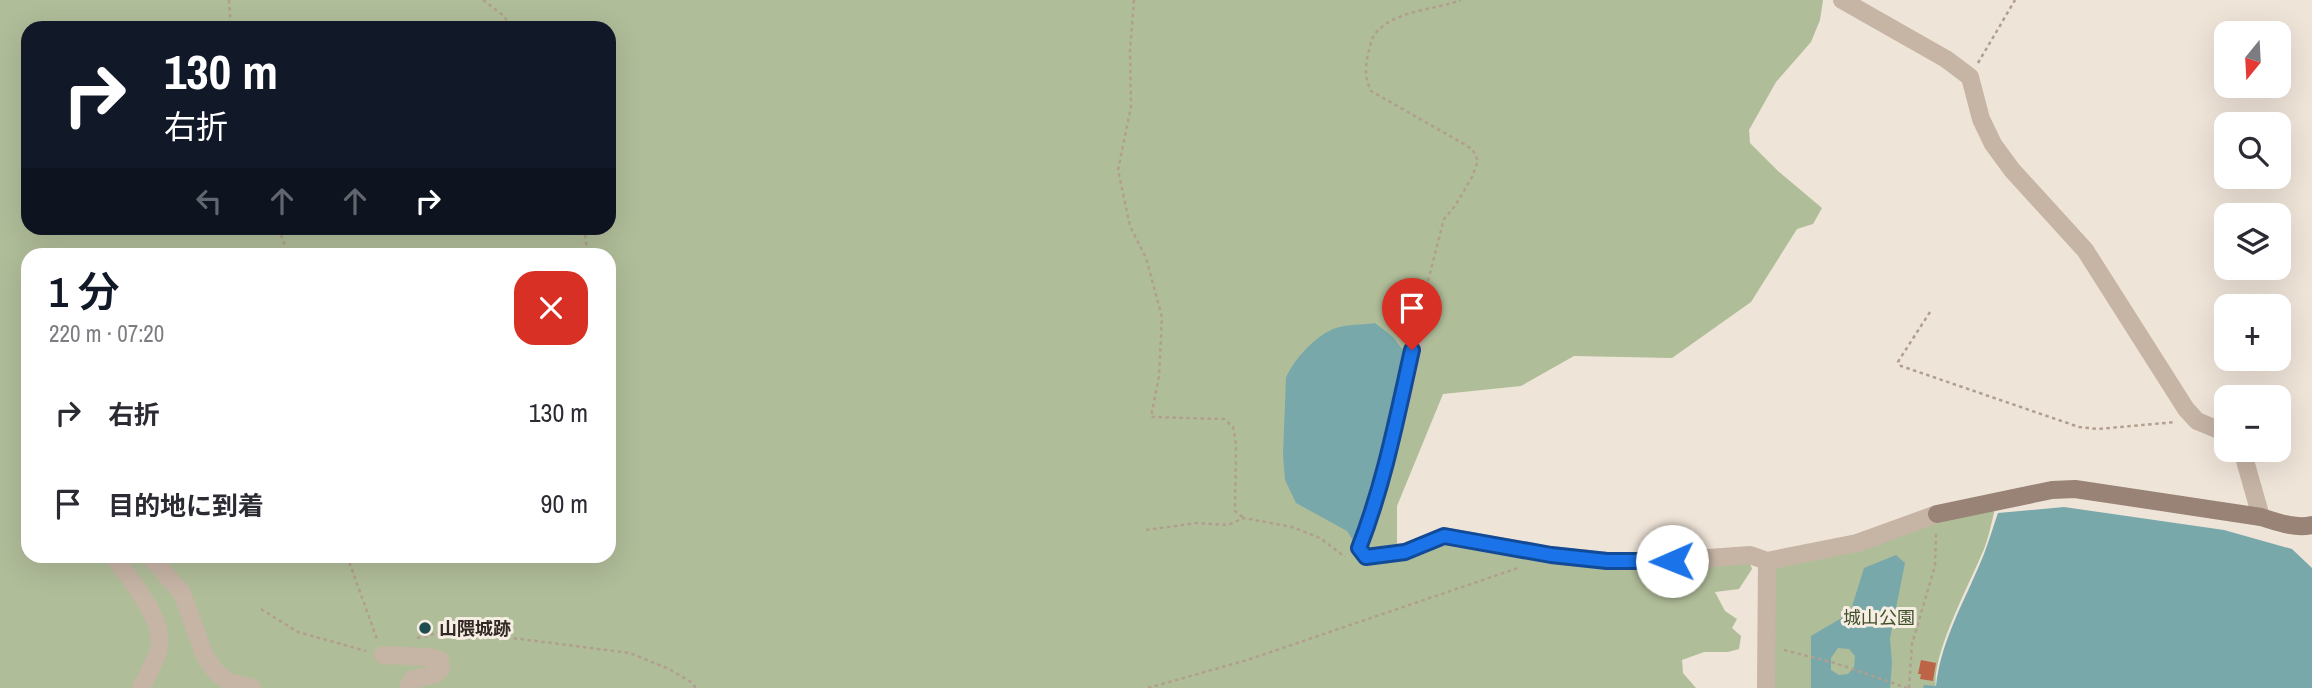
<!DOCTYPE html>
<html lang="ja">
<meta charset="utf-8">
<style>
:root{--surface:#fff;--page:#f7f7f7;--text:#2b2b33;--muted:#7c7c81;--accent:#111827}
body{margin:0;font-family:"Archivo Narrow","Noto Sans JP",sans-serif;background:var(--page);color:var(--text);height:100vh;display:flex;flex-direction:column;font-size:26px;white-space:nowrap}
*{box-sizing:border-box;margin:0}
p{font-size:23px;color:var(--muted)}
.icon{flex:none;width:38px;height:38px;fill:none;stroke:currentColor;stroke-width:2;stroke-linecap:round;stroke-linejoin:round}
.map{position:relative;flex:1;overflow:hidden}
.sheet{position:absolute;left:21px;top:248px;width:595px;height:315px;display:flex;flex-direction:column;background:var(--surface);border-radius:21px;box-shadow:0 7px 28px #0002}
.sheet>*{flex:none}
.guide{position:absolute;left:21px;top:21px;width:595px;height:214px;border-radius:21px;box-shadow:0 7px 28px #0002;background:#111827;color:#fff;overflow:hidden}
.needle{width:46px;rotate:198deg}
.buttons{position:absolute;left:2214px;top:21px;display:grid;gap:14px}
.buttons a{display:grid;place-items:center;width:77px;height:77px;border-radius:14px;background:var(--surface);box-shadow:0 7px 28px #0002;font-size:35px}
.pin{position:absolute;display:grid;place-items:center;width:60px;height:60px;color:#fff;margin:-72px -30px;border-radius:50% 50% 50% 0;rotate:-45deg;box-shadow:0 0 7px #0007}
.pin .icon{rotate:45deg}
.me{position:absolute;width:77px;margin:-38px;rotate:269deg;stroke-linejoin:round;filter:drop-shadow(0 0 5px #0008)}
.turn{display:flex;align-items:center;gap:24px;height:147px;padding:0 28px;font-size:32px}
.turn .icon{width:91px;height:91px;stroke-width:2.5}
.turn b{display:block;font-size:49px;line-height:60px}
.lanes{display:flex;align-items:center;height:66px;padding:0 28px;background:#0003;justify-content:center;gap:35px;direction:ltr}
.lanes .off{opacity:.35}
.round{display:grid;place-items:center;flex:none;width:74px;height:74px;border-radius:21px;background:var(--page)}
.overview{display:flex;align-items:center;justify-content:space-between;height:119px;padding:0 28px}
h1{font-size:42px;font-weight:600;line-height:52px;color:var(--accent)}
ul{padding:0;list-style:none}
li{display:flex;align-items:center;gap:21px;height:91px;padding:0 28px}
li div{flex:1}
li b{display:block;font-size:26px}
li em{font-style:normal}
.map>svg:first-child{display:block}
.green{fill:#b0bd99;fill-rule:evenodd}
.water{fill:#78a8aa;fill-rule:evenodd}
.building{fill:#be6446}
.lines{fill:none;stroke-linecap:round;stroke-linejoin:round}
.path{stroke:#b19e8f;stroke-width:2.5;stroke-dasharray:3.5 3.5;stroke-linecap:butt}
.street{stroke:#c6b4a5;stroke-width:18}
.secondary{stroke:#998376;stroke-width:18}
.route-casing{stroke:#114b97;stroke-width:18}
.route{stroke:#1a73e8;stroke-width:12}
.poi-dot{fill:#1e4d50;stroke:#f7eee3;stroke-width:2.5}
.labels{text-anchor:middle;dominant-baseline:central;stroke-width:6;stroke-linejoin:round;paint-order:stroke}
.park-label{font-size:18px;fill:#414f2b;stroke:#f7eee3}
.poi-label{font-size:18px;font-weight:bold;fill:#322926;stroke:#f7eee3;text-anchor:start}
</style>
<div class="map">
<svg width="2312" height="688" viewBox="0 0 2312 688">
<rect width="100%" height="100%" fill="#efe4d8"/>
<path class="green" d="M0 0H1823L1820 20 1811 42 1776 82 1749 130 1750 143 1778 171 1822 208 1813 224 1797 229 1751 302 1672 358 1574 356 1521 386 1443 394 1397 506V558L1445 543 1750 563 1752 569 1739 589 1715 592 1725 611 1737 619 1732 628 1741 636 1739 649 1728 652H1704L1682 660 1683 673 1696 688H0ZM28 28H609V228H28ZM28 256H609V556H28Z
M1995 509C1991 524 1988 542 1981 556 1968 587 1931 656 1936 688H1772L1774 569 1928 524Z"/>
<path class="water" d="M1375 323 1393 337 1405 353 1367 510 1354 542 1347 531 1296 503 1285 480 1283 455 1286 378C1293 360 1317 334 1336 328 1348 324 1363 325 1375 323Z
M2064 507 2224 530 2292 549 2312 568V688H1923L1924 685 1936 686C1941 639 1967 597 1984 554 1989 541 1993 527 1998 513Z
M1896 555 1905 563 1890 638 1892 663 1890 688H1811V636L1850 613 1864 568ZM1838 648 1849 649 1855 656 1854 667 1848 674 1839 675 1831 670V658Z"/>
<path class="building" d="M1921 660 1936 663 1933 681 1920 679 1921 674H1918Z"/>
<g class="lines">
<path class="path" d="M229 0 231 28
M483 0 504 16 512 28
M1134 0 1130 50 1131 107 1118 170 1130 226 1146 258 1162 317 1159 376 1151 417 1224 419 1233 427 1236 444 1235 511 1244 518
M1978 63 2015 0
M279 228 288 256
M584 228 588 256
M1421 308 1444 219 1455 206 1472 177 1478 161 1473 150 1464 144 1371 91C1365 79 1365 68 1368 54 1370 48 1371 39 1375 34 1393 10 1436 10 1461 0
M1930 312 1901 357 1898 362 1901 366 2079 427 2098 429 2176 422
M1146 530 1197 523 1228 525 1244 518 1292 527 1320 538 1345 557
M347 556 377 639
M261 609 298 632 366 651
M417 638 449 630 630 653 669 669 691 682 696 688
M1784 650 1835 663 1907 688
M1148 688 1247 660 1518 568
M1909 688 1912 644 1935 566 1936 534"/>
<path class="street" d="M1842 0 1946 59 1970 77 1981 119 1993 144 2012 170 2085 250 2186 409 2197 421 2226 433
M1418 326C1401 401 1387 476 1359 548L1366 557 1405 552 1444 536 1551 555 1607 561 1653 562 1750 555 1767 561 1857 543 1937 514
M2242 450 2261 517
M114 556C129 580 165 618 159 648 156 662 147 675 141 688
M150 556 182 593 204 654 215 671 229 682 252 688
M383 655 429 657 440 660 441 669 436 674 412 680 408 688
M1766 688 1767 561"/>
<path class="secondary" d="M1937 514 2052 490 2075 489 2261 517C2277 522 2295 529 2312 525"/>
</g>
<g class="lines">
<g class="route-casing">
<path id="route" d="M1412 350C1397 417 1384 484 1359 548L1366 557 1405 552 1444 536 1551 555 1607 561H1672"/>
</g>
<use href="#route" class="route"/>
</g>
<circle class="poi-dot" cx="425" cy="628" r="7"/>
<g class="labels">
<g class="park-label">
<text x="1879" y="617">城山公園</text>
</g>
<g class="poi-label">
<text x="439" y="628">山隈城跡</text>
</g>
</g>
</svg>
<div class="buttons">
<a><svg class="needle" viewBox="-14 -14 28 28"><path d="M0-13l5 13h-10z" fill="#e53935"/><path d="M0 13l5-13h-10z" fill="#7c7c81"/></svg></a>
<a><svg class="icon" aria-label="search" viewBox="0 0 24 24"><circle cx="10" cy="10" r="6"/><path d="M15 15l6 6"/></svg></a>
<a><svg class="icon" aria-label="layers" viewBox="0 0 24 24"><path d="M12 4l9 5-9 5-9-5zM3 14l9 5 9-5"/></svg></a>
<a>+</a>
<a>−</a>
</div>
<div class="pin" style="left:1412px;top:350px;background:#d93025"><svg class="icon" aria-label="arrive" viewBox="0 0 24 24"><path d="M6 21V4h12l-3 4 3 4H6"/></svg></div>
<svg class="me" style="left:1672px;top:561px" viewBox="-20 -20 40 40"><circle r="19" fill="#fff"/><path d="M0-13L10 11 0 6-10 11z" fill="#1a73e8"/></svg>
<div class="guide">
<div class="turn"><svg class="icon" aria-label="right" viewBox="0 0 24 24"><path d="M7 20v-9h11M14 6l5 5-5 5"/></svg><div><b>130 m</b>右折</div></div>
<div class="lanes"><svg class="icon off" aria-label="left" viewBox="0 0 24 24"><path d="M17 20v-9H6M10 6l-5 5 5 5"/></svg><svg class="icon off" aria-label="ahead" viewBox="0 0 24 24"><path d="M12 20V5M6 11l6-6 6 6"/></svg><svg class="icon off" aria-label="ahead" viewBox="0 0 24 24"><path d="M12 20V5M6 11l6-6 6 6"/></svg><svg class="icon" aria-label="right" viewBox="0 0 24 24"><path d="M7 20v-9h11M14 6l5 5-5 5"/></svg></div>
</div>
<section class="sheet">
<div class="overview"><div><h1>1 分</h1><p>220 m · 07:20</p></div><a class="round" style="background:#d93025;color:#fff"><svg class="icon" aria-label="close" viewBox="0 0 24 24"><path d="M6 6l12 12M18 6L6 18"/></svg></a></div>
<ul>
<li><svg class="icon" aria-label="right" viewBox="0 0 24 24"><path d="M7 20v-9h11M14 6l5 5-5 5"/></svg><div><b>右折</b></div><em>130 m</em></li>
<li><svg class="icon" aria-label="arrive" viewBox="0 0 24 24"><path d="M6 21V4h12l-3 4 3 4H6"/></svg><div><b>目的地に到着</b></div><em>90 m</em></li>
</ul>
</section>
</div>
